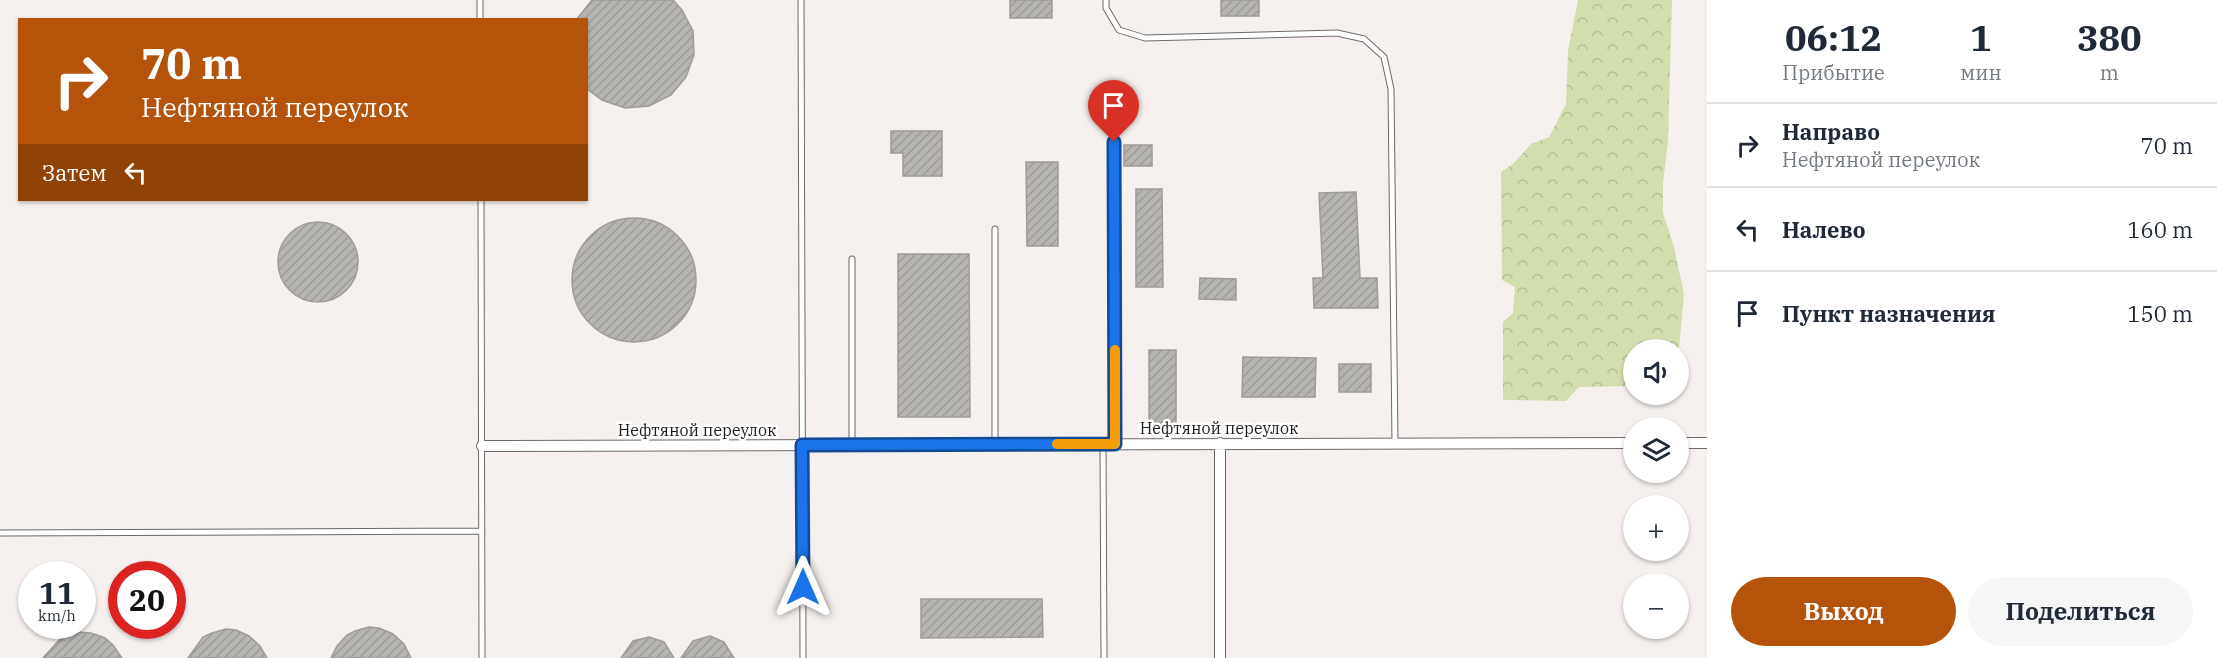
<!DOCTYPE html>
<html lang="ru">
<meta charset="utf-8">
<style>
:root{--surface:#fff;--page:#f6f6f7;--text:#1f2937;--muted:#747a83;--line:#e0e1e3;--accent:#b45309}
body{margin:0;font-family:"IBM Plex Serif",serif;background:var(--page);color:var(--text);height:100vh;display:flex;flex-direction:column;font-size:22px;white-space:nowrap}
*{box-sizing:border-box;margin:0}
p{font-size:20px;color:var(--muted)}
.icon{flex:none;width:33px;height:33px;fill:none;stroke:currentColor;stroke-width:2;stroke-linecap:round;stroke-linejoin:round}
.map{position:relative;flex:1;overflow:hidden}
.panel{display:flex;flex-direction:column;background:var(--surface);width:510px}
.panel>*{flex:none}
.banner{position:absolute;left:18px;top:18px;width:570px;height:183px;border-radius:0px;box-shadow:0 2px 4px #0004;background:#b45309;color:#fff;overflow:hidden}
.tools{position:absolute;left:1623px;top:339px;display:grid;gap:12px}
.tools a{display:grid;place-items:center;width:66px;height:66px;border-radius:50%;background:var(--surface);box-shadow:0 2px 4px #0004;font-size:30px}
.speed{position:absolute;left:18px;top:561px;display:flex;gap:12px;font-size:30px;font-weight:700;text-align:center}
.speed>*{display:grid;place-content:center;width:78px;height:78px;border-radius:50%;background:var(--surface);box-shadow:0 2px 4px #0004;line-height:1}
.speed small{font-size:15px;font-weight:400}
.speed .limit{border:9px solid #d22;background:#fff;color:#111}
.pin{position:absolute;display:grid;place-items:center;width:51px;height:51px;color:#fff;margin:-62px -26px;border-radius:50% 50% 50% 0;rotate:-45deg;box-shadow:0 0 6px #0007}
.pin .icon{rotate:45deg}
.me{position:absolute;width:66px;margin:-33px;rotate:0deg;stroke-linejoin:round;filter:drop-shadow(0 0 4px #0008)}
.turn{display:flex;align-items:center;gap:21px;height:126px;padding:0 24px;font-size:27px}
.turn .icon{width:78px;height:78px;stroke-width:2.5}
.turn b{display:block;font-size:42px;line-height:51px}
.then{display:flex;align-items:center;height:57px;padding:0 24px;background:#0003;gap:12px;font-size:22px}
.eta{display:flex;justify-content:space-evenly;align-items:center;height:102px;text-align:center}
.eta b{font-size:36px;font-weight:700;line-height:42px}
.cta{display:flex;gap:12px;margin-top:auto;padding:12px 24px}
.cta a{flex:1;height:69px;border-radius:36px;background:var(--accent);color:#fff;font-size:24px;font-weight:700;line-height:69px;text-align:center}
.cta a+a{background:var(--page);color:var(--text)}
ul{padding:0;list-style:none}
li{display:flex;align-items:center;gap:18px;height:84px;padding:0 24px;border-top:2px solid var(--line)}
li div{flex:1}
li b{display:block;font-size:22px}
li em{font-style:normal}
main{display:flex;flex:1;min-height:0}
.map>svg:first-child{display:block}
.forest{fill:url(#forest-crowns)}
.building{fill:url(#building-hatch);stroke:#9e9c98;stroke-width:1.5}
.lines{fill:none;stroke-linecap:round;stroke-linejoin:round}
.service-casing{stroke:#6d6967;stroke-width:7}
.minor-casing{stroke:#6d6967;stroke-width:12}
.service{stroke:#fff;stroke-width:5}
.minor{stroke:#fff;stroke-width:10}
.route-casing{stroke:#114b97;stroke-width:15}
.route{stroke:#1a73e8;stroke-width:10}
.slow{stroke:#f59e0b;stroke-width:10}
.labels{text-anchor:middle;dominant-baseline:central;stroke-width:5;stroke-linejoin:round;paint-order:stroke}
.street-label{font-size:16px;fill:#1f1d1c;stroke:#fff}
</style>
<main>
<div class="map">
<svg width="1707" height="658" viewBox="0 0 1707 658">
<defs>
<pattern id="forest-crowns" width="20" height="18" patternUnits="userSpaceOnUse" patternTransform="scale(1.5)"><rect width="20" height="18" fill="#d2dead"/><path d="M2 6a3 3 0 1 1 6 0M12 15a3 3 0 1 1 6 0" fill="none" stroke="#b4be94"/></pattern>
<pattern id="building-hatch" width="6" height="6" patternUnits="userSpaceOnUse" patternTransform="scale(1.5)"><rect width="6" height="6" fill="#b7b5b1"/><path d="M-1 1l2-2M0 6l6-6M5 7l2-2" fill="none" stroke="#9d9b98"/></pattern>
</defs>
<rect width="100%" height="100%" fill="#f6f1ef"/>
<path class="forest" d="M1578 0H1672L1668 141 1663 184V213L1674 247 1684 294 1679 348V350H1634L1633 386 1579 387 1566 401 1503 400V322L1513 313 1515 287 1502 280 1501 172 1513 164 1531 144 1549 137 1566 104 1568 51Z"/>
<path class="building" d="M592 0H673L682 10 693 31 694 55 686 77 671 95 649 106 625 108 602 100 586 88V20H576Z
M1010 0H1052V18H1010Z
M1221 0H1259V16H1221Z
M891 131H942V176H903V153H891Z
M1124 145H1152V166H1124Z
M1026 162H1058V246H1027Z
M1136 189H1162L1163 287H1136Z
M1356 192 1360 278H1377L1378 308H1314L1313 278H1323L1319 193Z
M572 280a62 62 0 1 1 124 0a62 62 0 1 1-124 0Z
M278 262a40 40 0 1 1 80 0a40 40 0 1 1-80 0Z
M898 254H969L970 417H898Z
M1200 278 1236 279V300L1199 299Z
M1149 350H1176V428H1149Z
M1243 357 1316 358 1315 397H1242Z
M1339 364H1371V392H1339Z
M921 599H1042L1043 637 921 638Z
M369 627 379 628 393 634 404 644 411 658H331L337 646 347 635 355 631Z
M226 629 236 630 249 636 260 646 267 658H188L203 637 212 633Z
M77 632 91 633 105 638 113 645 122 658H43L59 640Z
M710 636 724 642 734 658H681L693 641Z
M649 637 664 642 674 658H621L633 641Z"/>
<g class="lines">
<g class="service-casing">
<path id="service" d="M480 0V20
M801 0 803 658
M1106 0V8L1119 30 1145 38 1337 33 1364 39 1384 57 1391 89 1395 442
M1114 142 1115 444
M481 200 482 658
M995 229V444
M852 259V445
M1103 444 1104 658
M0 533 482 531"/>
</g>
<g class="minor-casing">
<path id="minor" d="M1220 443V658
M1678 443H1707
M482 446 1634 443"/>
</g>
<use href="#service" class="service"/>
<use href="#minor" class="minor"/>
</g>
<g class="lines">
<g class="route-casing">
<path id="route" d="M803 587 802 445 1115 444 1114 142"/>
</g>
<use href="#route" class="route"/>
<path class="slow" d="M1057 444H1115V350"/>
</g>
<g class="labels">
<g class="street-label">
<text x="1219" y="428">Нефтяной переулок</text>
<text x="697" y="430">Нефтяной переулок</text>
</g>
</g>
</svg>
<div class="tools">
<a><svg class="icon" aria-label="sound" viewBox="0 0 24 24"><path d="M4 9h4l5-4v14l-5-4H4zM17 9q2 3 0 6"/></svg></a>
<a><svg class="icon" aria-label="layers" viewBox="0 0 24 24"><path d="M12 4l9 5-9 5-9-5zM3 14l9 5 9-5"/></svg></a>
<a>+</a>
<a>−</a>
</div>
<div class="speed"><div>11<small>km/h</small></div><div class="limit">20</div></div>
<div class="pin" style="left:1114px;top:142px;background:#d93025"><svg class="icon" aria-label="arrive" viewBox="0 0 24 24"><path d="M6 21V4h12l-3 4 3 4H6"/></svg></div>
<svg class="me" style="left:803px;top:587px" viewBox="-20 -20 40 40"><path d="M0-17L14 15 0 8-14 15z" fill="#1a73e8" stroke="#fff" stroke-width="4"/></svg>
<div class="banner">
<div class="turn"><svg class="icon" aria-label="right" viewBox="0 0 24 24"><path d="M7 20v-9h11M14 6l5 5-5 5"/></svg><div><b>70 m</b>Нефтяной переулок</div></div>
<div class="then">Затем<svg class="icon" aria-label="left" viewBox="0 0 24 24"><path d="M17 20v-9H6M10 6l-5 5 5 5"/></svg></div>
</div>
</div>
<section class="panel">
<div class="eta">
<div><b>06:12</b><p>Прибытие</p></div>
<div><b>1</b><p>мин</p></div>
<div><b>380</b><p>m</p></div>
</div>
<ul>
<li><svg class="icon" aria-label="right" viewBox="0 0 24 24"><path d="M7 20v-9h11M14 6l5 5-5 5"/></svg><div><b>Направо</b><p>Нефтяной переулок</p></div><em>70 m</em></li>
<li><svg class="icon" aria-label="left" viewBox="0 0 24 24"><path d="M17 20v-9H6M10 6l-5 5 5 5"/></svg><div><b>Налево</b></div><em>160 m</em></li>
<li><svg class="icon" aria-label="arrive" viewBox="0 0 24 24"><path d="M6 21V4h12l-3 4 3 4H6"/></svg><div><b>Пункт назначения</b></div><em>150 m</em></li>
</ul>
<div class="cta"><a>Выход</a><a>Поделиться</a></div>
</section>
</main>
